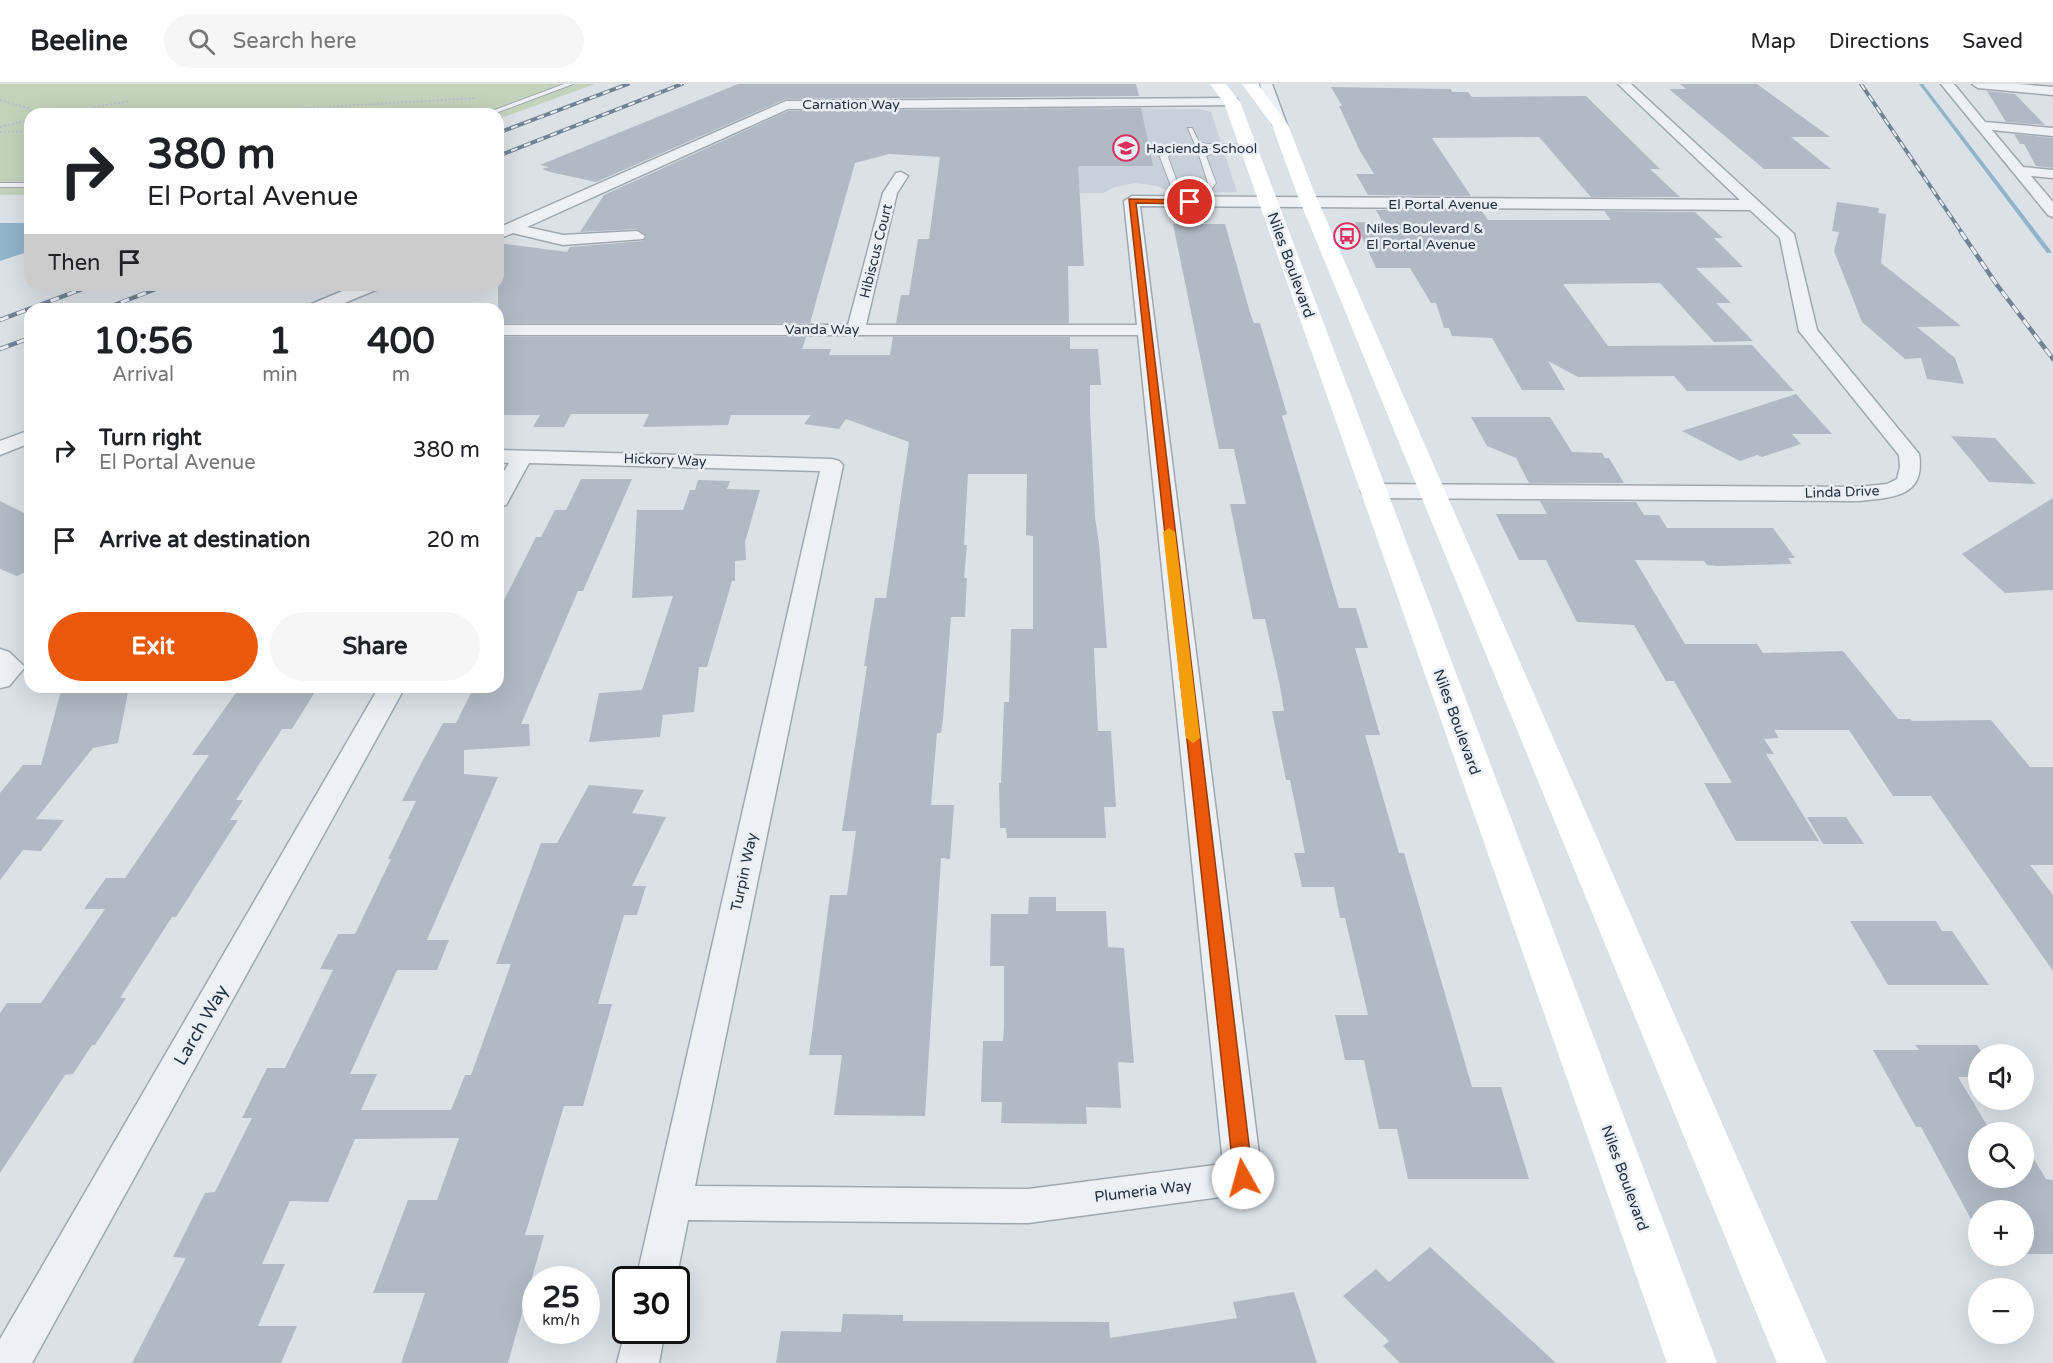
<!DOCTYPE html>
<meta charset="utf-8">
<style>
:root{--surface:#fff;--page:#f6f6f6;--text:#202124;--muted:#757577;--line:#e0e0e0;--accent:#ea580c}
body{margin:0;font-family:"Varela Round",sans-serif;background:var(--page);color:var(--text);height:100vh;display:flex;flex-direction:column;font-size:22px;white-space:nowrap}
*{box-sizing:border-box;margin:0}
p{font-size:20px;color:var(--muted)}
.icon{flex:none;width:33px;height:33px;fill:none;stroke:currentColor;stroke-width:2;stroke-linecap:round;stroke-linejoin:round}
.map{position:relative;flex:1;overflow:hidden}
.drawer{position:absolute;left:24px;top:219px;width:480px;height:390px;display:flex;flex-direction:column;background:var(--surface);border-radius:18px;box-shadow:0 6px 24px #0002}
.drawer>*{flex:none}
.guide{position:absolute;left:24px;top:24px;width:480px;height:183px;border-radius:18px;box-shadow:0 6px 24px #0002;background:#fff;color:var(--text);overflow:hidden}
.buttons{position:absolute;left:1968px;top:960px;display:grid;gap:12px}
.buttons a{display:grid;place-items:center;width:66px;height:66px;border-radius:50%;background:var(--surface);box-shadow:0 6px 24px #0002;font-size:30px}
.speed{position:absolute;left:522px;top:1182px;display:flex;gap:12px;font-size:30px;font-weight:700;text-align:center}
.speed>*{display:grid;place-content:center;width:78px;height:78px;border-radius:50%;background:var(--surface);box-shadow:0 6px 24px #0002;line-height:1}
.speed small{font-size:15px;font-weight:400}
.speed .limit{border:3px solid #111;border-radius:9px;background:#fff;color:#111}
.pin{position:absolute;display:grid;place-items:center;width:51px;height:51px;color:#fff;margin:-26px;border:3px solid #fff;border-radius:50%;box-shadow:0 2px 6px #0007}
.me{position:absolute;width:66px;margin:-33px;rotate:353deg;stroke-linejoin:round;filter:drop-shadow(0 0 4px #0008)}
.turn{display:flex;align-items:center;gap:21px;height:126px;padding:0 24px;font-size:27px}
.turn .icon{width:78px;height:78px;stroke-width:2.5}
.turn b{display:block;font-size:42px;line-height:51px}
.then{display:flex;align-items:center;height:57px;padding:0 24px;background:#0003;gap:12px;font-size:22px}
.eta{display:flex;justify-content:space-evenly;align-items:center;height:102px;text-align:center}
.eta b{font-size:36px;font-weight:700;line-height:42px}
.button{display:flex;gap:12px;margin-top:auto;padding:12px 24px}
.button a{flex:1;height:69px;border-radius:36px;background:var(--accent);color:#fff;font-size:24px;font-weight:700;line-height:69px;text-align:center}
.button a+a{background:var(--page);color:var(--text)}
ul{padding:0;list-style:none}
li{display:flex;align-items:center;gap:18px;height:90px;padding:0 24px}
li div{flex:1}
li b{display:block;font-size:22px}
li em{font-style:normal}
header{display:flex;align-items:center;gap:36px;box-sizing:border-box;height:84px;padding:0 30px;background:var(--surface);border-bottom:2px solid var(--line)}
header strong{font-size:28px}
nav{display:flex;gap:33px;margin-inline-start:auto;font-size:21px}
.search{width:420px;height:54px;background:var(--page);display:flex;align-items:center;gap:15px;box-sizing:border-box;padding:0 21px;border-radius:33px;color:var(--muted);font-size:22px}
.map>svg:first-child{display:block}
.built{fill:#c8d0d9}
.green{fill:#c3d2bb}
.water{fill:#91b4cb}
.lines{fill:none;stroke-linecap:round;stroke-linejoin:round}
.stream{fill:#91b4cb;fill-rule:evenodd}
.building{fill:#b1bac4}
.lane-casing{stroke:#9fa8b1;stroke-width:2}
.street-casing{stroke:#9fa8b1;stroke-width:3}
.path{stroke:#b8bfc5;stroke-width:2;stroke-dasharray:2 2;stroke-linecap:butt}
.lane{fill:#edf1f5;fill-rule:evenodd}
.street{fill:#edf1f5;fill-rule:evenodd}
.secondary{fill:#fff;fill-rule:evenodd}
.rail-far1-casing{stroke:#728292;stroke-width:4}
.rail-casing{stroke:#728292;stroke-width:4.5}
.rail-far1{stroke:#eaeff5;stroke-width:2;stroke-dasharray:7;stroke-linecap:butt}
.rail{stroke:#eaeff5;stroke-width:3;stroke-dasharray:9;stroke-linecap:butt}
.route{fill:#ea580c;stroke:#983908;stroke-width:1.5}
.slow{fill:#f59e0b}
.labels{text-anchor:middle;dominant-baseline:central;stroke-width:5;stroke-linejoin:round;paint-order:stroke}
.far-street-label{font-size:14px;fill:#23303e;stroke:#eaeff5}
.far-poi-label{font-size:14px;fill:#23303e;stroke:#eaeff5;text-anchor:start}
.street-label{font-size:15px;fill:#23303e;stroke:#eaeff5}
.near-street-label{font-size:18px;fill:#23303e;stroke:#eaeff5}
</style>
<header>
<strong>Beeline</strong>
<div class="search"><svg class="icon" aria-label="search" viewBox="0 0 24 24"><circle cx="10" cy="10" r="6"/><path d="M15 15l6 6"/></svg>Search here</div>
<nav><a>Map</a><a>Directions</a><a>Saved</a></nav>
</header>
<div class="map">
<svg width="2053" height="1279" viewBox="0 0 2053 1279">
<rect width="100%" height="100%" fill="#dae1e7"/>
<path class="built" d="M1030 24 1199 25 1211 28 1237 108 1173 109 1157 102 1135 99 1115 103 1103 109 1031 110Z"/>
<path class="green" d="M0 0H595L498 35V30H30V111H0Z"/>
<path class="water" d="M0 139H30V167L0 177Z"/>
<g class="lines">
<path class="stream" d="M1919 0H1923L2051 167V169H2047Z"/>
</g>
<path class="building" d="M738 0H1136L1139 12 786 15 596 98 550 88 542 85 549 83 540 81Z
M1680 0H1757L1830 53H1791L1831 85H1764L1669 5H1686Z
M1331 3 1451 5 1452 8H1468L1472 13 1586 12 1660 85H1650L1680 113H1591L1539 53 1432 54 1471 112 1368 111 1356 90H1374L1360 67 1339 22H1342Z
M1987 7 2015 10 2045 41 2006 38Z
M1141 24 1153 82H1078L1084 182H1068L1069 239H896L901 211H909L918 155H929L940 73 889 70 855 79 810 239H498V159L567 168 570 163 643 157 647 152 637 145 580 148 604 111 788 27Z
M2014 50 2053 54V84L2036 82 2024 60H2020Z
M1837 118 1879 124 1878 129 1886 130 1881 179 1961 242 1917 243 1955 274 1964 300 1927 295 1921 274 1905 275 1862 238 1834 167 1839 148 1832 147Z
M1376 126H1481L1488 136H1611L1604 127 1695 128 1723 154H1714L1743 183 1696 184 1731 219H1716L1753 257 1714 258 1660 199 1563 200 1608 262 1752 261 1794 307H1687L1674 292 1578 293 1548 277 1565 306H1522L1492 254 1452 252 1449 244H1444L1436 219H1431L1410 184H1376L1355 138 1383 139Z
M1173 140H1225L1251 232 1254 239H1260L1287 330 1282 332 1339 524H1356L1368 564H1355L1380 651H1365L1399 769H1404L1472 1003H1501L1529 1095H1408L1397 1045H1379L1364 976H1345L1335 931H1368L1345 834H1340L1334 803H1302L1294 769H1305L1290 696H1286L1272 627H1284L1280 602 1265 535H1253L1230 420H1246L1234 365H1219Z
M498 253H806L802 265H831L829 271H890L893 253H1070V265H1098L1101 301H1090V327L1095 433 1099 460 1107 564H1094L1095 588 1098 647H1111L1116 723H1104L1106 754H1007L1006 744H1000L999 699H1001L1004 618H1009L1011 545H1033V452L1026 451 1027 390H968L964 461H967L964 494H967L965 533H951L943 635 941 649H937L931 721H954L950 775 941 774 925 1032 834 1031 842 971H809L830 811H847L856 747H842L867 582H864L875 514H886L909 358 846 335 839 345 804 340 811 331H731L728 341 643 343 649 330H571L564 343H533L540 331H498Z
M1796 310 1832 350H1792L1801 360 1762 373 1757 371 1740 377 1682 347Z
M1471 333H1550L1572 368 1602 369 1605 374H1609L1624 399H1529L1516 374 1487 362Z
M1951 352 1995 354 2036 400 1989 398Z
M581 395H632L583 507H578L521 640H529L530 662 464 666V690L498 693 427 856H449L437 886H397L350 990H377L361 1026H451L465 991H471L511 880H496L541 759H557L589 701 644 706 632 729 666 733 632 802H646L637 831H624L598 920H612L583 1022H564L525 1151H544L508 1279H401L425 1209H373L408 1116H437L459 1054 355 1055 328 1118 290 1117 262 1180H285L258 1242H297L281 1279H132L186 1174 173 1173 205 1109 215 1108 252 1034H242L267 984H285L333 886 320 885 338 850H355L391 775H388L416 717H402L416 689 443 639H456L474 603H498V528L536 453H541L555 426H566Z
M698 396 730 397 727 405 760 406 745 458 746 476 735 477V497H732L707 583H699L694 628 663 631 660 653 589 658 599 609 642 606 673 512 632 514 637 426H683L690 406H695Z
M2053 414V506L2005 509 1962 470Z
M0 417 30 432V486L17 492 0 485Z
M1540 417 1636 418 1644 431H1659L1667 444H1773L1795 474H1788L1792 480 1717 482 1707 481 1704 477 1635 476 1685 560H1757L1763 569 1843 567 1898 635H1910L1912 637 1991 636 2030 683H2053V781H2030L2053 811V887L1931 712H1893L1849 646H1774L1779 654 1764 655 1774 670H1766L1819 757H1736L1704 699H1732L1674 597H1666L1634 541 1577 538 1546 476H1519L1496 430H1547Z
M84 603H129L118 659 93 664 36 735 64 736 41 767 23 766 0 796V709L23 681H41L61 607Z
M240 603H318L292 645H282L236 716H243L230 736H238L176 833H172L120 914H126L95 961H92L73 990 65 991 0 1089V929L7 919H41L105 825H84L106 794H125L209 671H192Z
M1807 733H1846L1864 760H1823Z
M1029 813H1056V827H1106L1108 863 1124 864 1134 979 1118 978 1121 1024 1086 1023 1087 1040 1001 1039 1002 1018H981L983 957H1003L1004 942V882H990L991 830H1028Z
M1850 837H1936L1942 847H1952L1989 901H1888Z
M1915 961H1977L1983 970H1978V993H1958L1991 1048H1978V1094H2024L2025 1061 2046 1095 2053 1096V1170H2024V1126H1978V1148L1921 1043H1916L1873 966H1919Z
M1430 1163 1556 1279H1400L1383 1262 1389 1257 1343 1212 1376 1185 1389 1198Z
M1294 1208 1317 1279H776L781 1247 841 1248 843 1230 903 1231V1237L1109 1238 1110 1254 1237 1234 1233 1218Z"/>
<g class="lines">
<g class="lane-casing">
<path id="lane" d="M564 0H573L493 30H484Z
M1188 44H1192L1199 58 1206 60 1248 61 1251 63 1248 65H1224L1206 72 1216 99 1211 106H1192L1171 102 1160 73 1167 65 1195 61ZM1205 64H1213L1199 71 1208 99 1206 102 1177 98 1168 73 1171 68Z
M0 99H30V103H0Z"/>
</g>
<g class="street-casing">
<path id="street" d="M1260 0H1272L1287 41 1285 44H1275L1273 41Z
M1618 0H1631L1794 150 1817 246 1919 370C1926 414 1892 413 1859 417L1372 414 1364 412 1361 407 1364 402 1372 400 1859 403 1887 400 1897 395 1900 383 1899 371 1799 247 1780 154 1750 126 1140 122 1262 1094 1256 1106 1243 1110 1028 1139 688 1136 676 1196H636L820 387 529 379 506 421 498 423V397L509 379 498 378V366L832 375 839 377 843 381 695 1102 1028 1105 1223 1080 1138 251H498V241H848L883 109 896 89 901 88 908 92 897 109 866 241H1137L1124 117 1132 112 1740 116Z
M1941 0H1954L1985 38 2053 44V52L1992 46 2023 83 2053 86V94L2031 92 2053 118V133L2048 131Z
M1972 0H2018L2053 3V11L1978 4Z
M1232 14 1237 15 1238 18 1237 21 788 25 527 143 563 151 637 147 645 152 643 155 563 161 513 149 498 155V144L786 17Z
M357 201H380L378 205 330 225H306L309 221Z
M30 346V359L0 371V357Z
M0 565 9 568 25 583 9 602 0 604Z
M379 603H405L32 1279H0V1255Z
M626 1244V1246H665L659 1279H617Z"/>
</g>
<path class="path" d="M0 16 28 24 35 30
M59 30 129 17
M209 30 475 14
M0 43 30 36
M0 48 30 47"/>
<use href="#lane" class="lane"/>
<use href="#street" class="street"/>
<path class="secondary" d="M1210 0H1226L1240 18 1717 1279H1667L1224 19Z
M1242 0H1258L1288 41 1315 110 1827 1279H1777L1297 110 1272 41Z"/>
<g class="rail-far1-casing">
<path id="rail-far1" d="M1861 0 1962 149
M498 49 628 0
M498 72 682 0"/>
</g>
<g class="rail-casing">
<path id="rail" d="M1961 148 1997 201 2053 275
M104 225 166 201
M0 236 93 201
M0 265 30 254"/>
</g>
<use href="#rail-far1" class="rail-far1"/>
<use href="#rail" class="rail"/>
</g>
<path class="route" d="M1129 115 1190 116 1194 118 1190 120 1136 119 1253 1094 1250 1100 1243 1102 1237 1100 1234 1094Z"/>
<path class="slow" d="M1169 444 1175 448 1200 654 1193 659 1186 654 1163 448Z"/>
<defs>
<g id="school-ring" transform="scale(1.35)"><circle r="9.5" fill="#eaeff5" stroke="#db305d" stroke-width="1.5"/><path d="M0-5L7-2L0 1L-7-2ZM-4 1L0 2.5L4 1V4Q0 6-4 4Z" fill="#db305d"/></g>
<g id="bus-ring" transform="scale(1.35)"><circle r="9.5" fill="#eaeff5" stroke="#db305d" stroke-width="1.5"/><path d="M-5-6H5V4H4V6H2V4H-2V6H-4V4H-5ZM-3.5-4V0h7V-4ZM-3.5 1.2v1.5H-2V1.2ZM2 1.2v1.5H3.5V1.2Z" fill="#db305d"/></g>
</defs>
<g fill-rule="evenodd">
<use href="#school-ring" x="1126" y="64"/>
<use href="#bus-ring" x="1347" y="152"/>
</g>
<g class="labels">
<g class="far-street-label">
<text x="851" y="20">Carnation Way</text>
<text x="1443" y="120">El Portal Avenue</text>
<text transform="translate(876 167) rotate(-76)">Hibiscus Court</text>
<text x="822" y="245">Vanda Way</text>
<text transform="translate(665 376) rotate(2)">Hickory Way</text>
<text transform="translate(1842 408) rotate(-2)">Linda Drive</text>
</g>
<g class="far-poi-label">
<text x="1146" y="64">Hacienda School</text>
<text x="1366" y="144">Niles Boulevard &amp;<tspan x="1366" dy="16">El Portal Avenue</tspan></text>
</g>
<g class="street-label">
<text transform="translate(1291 181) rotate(70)">Niles Boulevard</text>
<text transform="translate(1457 638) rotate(70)">Niles Boulevard</text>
<text transform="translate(744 788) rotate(-78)">Turpin Way</text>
<text transform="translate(1625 1094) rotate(70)">Niles Boulevard</text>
<text transform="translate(1143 1107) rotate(-7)">Plumeria Way</text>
</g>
<g class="near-street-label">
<text transform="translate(201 941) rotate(-60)">Larch Way</text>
</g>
</g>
</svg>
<div class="buttons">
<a><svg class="icon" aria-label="sound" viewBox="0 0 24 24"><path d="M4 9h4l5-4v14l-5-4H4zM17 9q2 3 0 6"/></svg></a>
<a><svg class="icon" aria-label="search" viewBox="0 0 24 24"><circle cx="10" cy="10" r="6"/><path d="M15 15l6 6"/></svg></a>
<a>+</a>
<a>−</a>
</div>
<div class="speed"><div>25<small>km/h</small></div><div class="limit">30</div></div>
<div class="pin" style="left:1190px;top:118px;background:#d93025"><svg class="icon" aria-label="arrive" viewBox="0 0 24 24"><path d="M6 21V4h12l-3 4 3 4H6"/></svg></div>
<svg class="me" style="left:1243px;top:1094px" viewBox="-20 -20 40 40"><circle r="19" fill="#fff"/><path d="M0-13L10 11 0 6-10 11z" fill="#ea580c"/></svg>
<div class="guide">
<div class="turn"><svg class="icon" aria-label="right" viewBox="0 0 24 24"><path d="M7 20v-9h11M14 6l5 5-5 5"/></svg><div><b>380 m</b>El Portal Avenue</div></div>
<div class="then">Then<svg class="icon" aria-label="arrive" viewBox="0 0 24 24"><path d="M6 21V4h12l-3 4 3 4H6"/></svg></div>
</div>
<section class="drawer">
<div class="eta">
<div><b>10:56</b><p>Arrival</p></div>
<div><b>1</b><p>min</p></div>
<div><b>400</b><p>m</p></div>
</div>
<ul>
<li><svg class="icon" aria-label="right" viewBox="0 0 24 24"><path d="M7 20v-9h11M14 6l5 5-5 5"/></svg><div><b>Turn right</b><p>El Portal Avenue</p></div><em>380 m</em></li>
<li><svg class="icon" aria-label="arrive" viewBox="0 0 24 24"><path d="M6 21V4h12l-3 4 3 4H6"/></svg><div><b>Arrive at destination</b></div><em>20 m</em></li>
</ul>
<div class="button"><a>Exit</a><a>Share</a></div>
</section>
</div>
